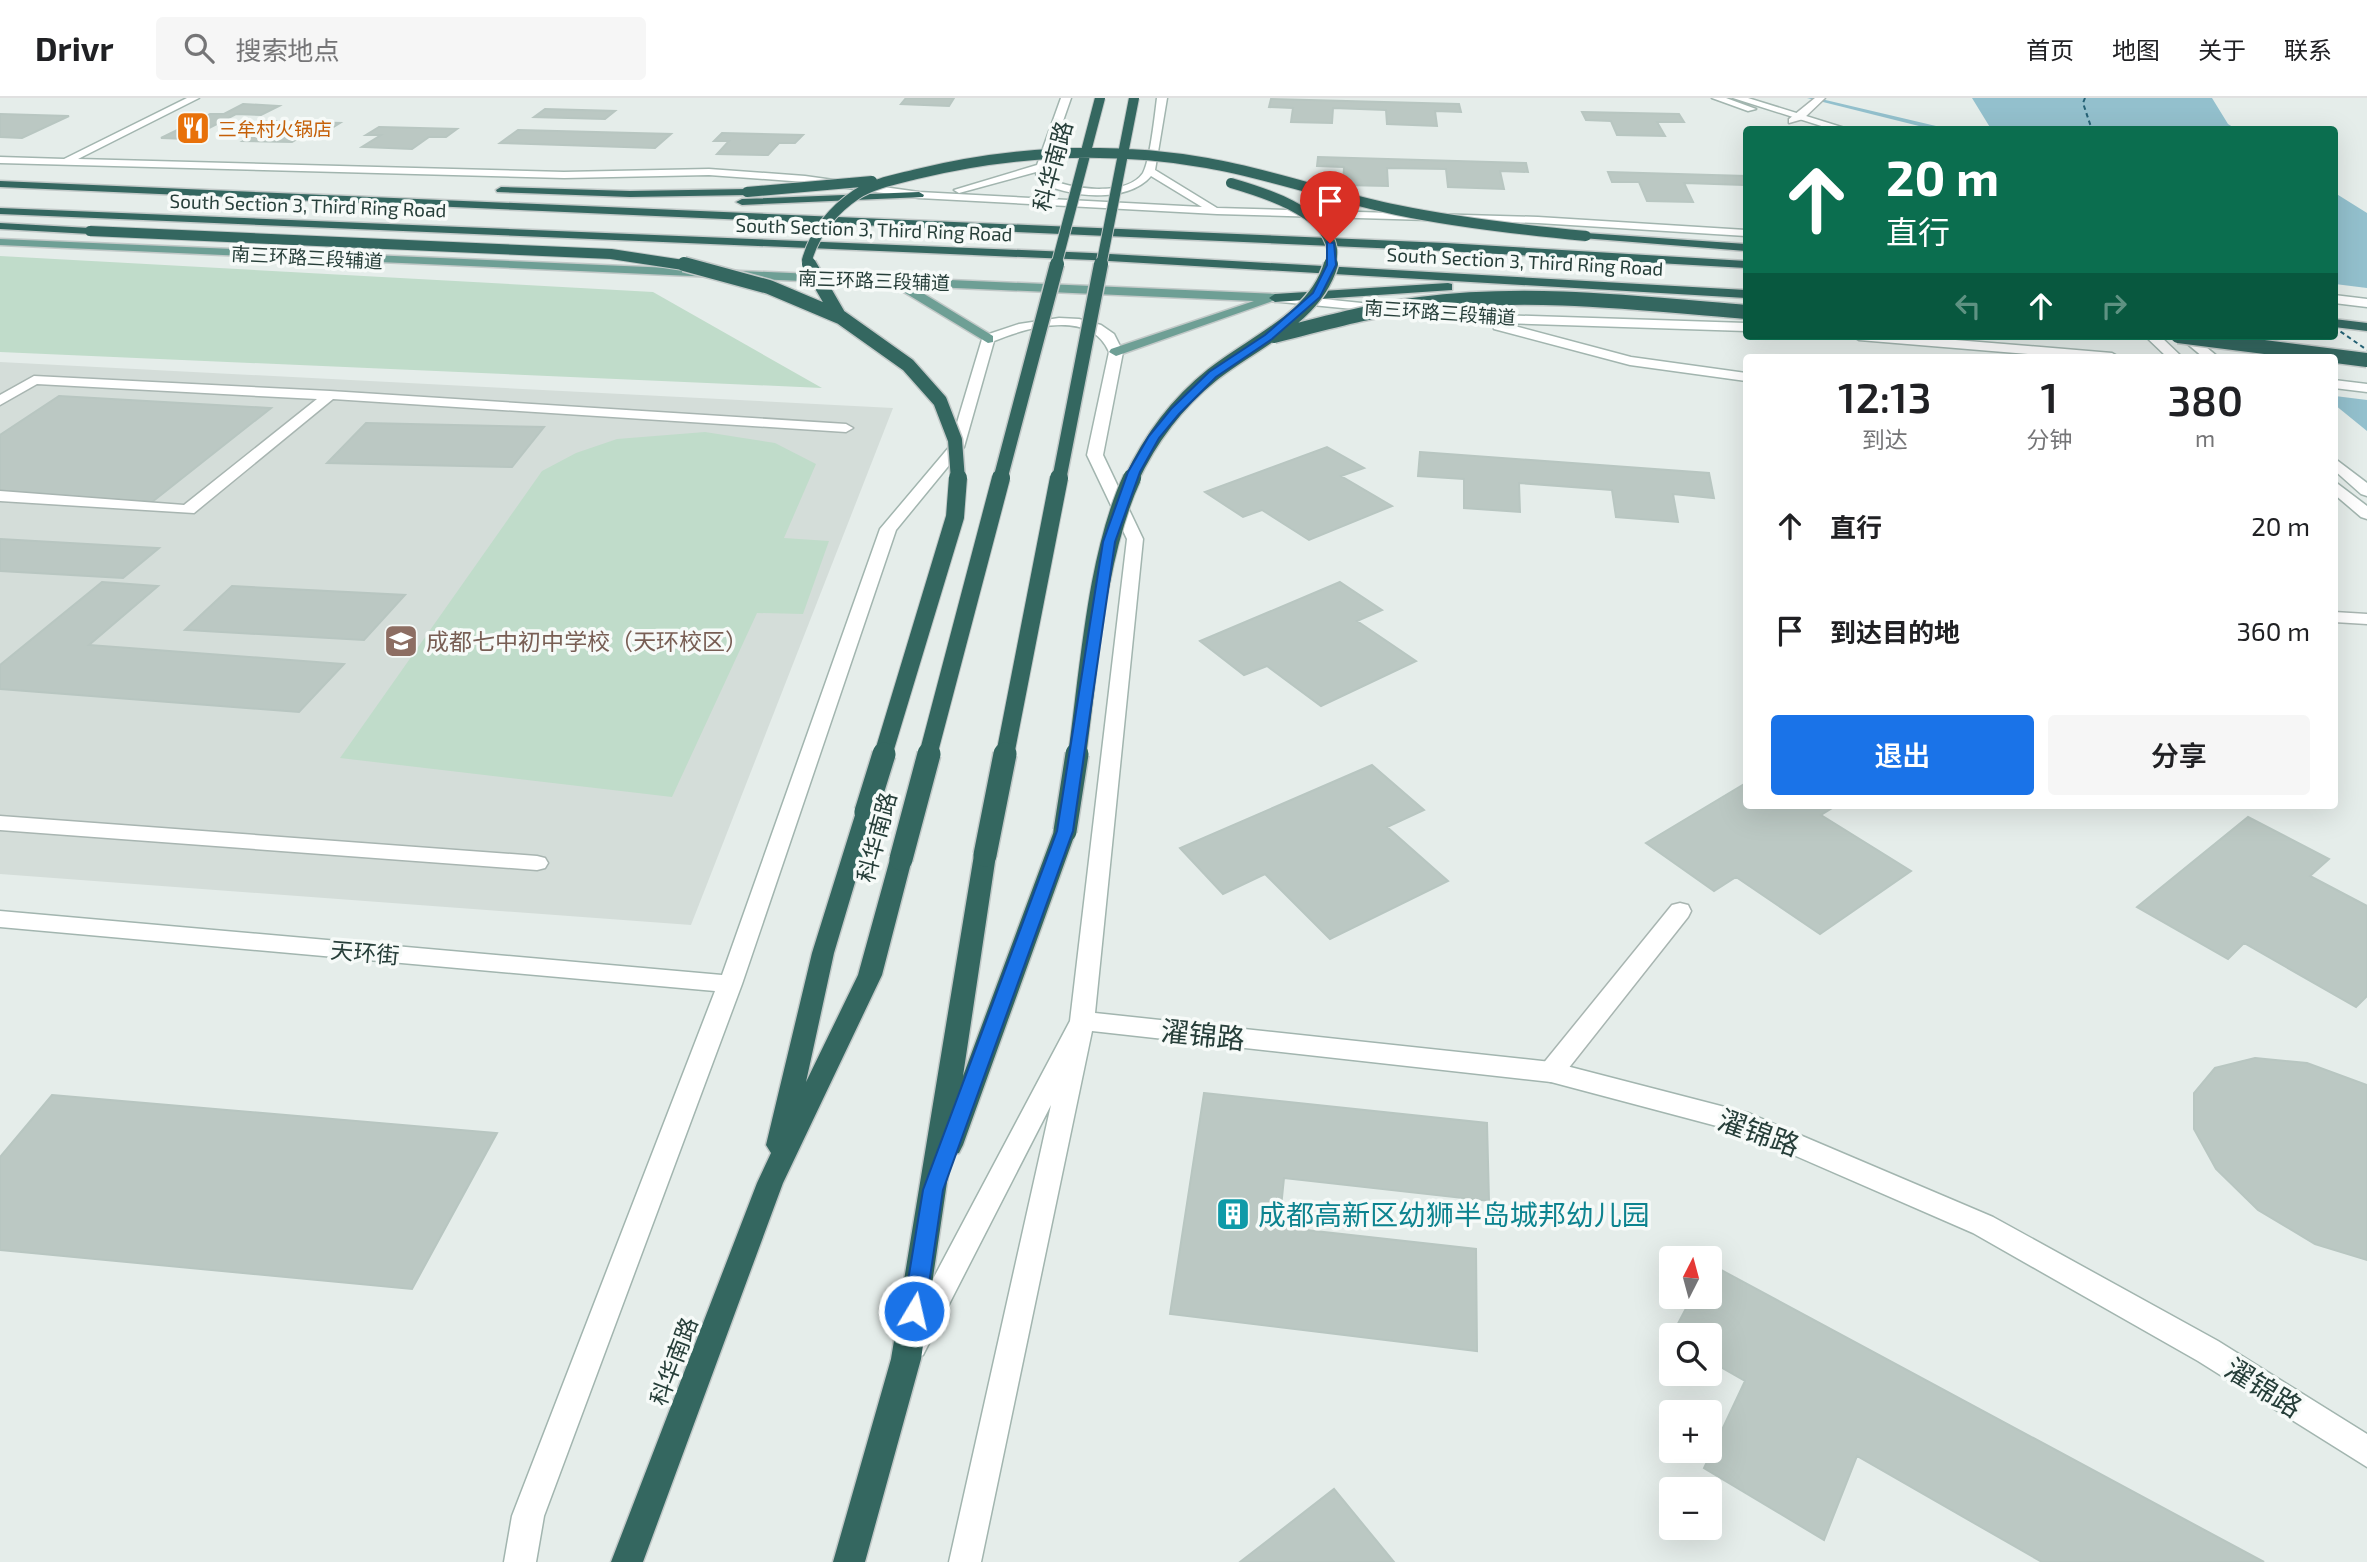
<!DOCTYPE html>
<html lang="zh">
<meta charset="utf-8">
<style>
:root{--surface:#fff;--page:#f6f6f6;--text:#202124;--muted:#757577;--line:#e0e0e0;--accent:#1a73e8}
body{margin:0;font-family:"Exo 2","Noto Sans SC",sans-serif;background:var(--page);color:var(--text);height:100vh;display:flex;flex-direction:column;font-size:26px;white-space:nowrap}
*{box-sizing:border-box;margin:0}
p{font-size:23px;color:var(--muted)}
.icon{flex:none;width:38px;height:38px;fill:none;stroke:currentColor;stroke-width:2;stroke-linecap:round;stroke-linejoin:round}
.map{position:relative;flex:1;overflow:hidden}
.details{position:absolute;left:1743px;top:256px;width:595px;height:455px;display:flex;flex-direction:column;background:var(--surface);border-radius:7px;box-shadow:0 7px 28px #0002}
.details>*{flex:none}
.hud{position:absolute;left:1743px;top:28px;width:595px;height:214px;border-radius:7px;box-shadow:0 7px 28px #0002;background:#0b6e4f;color:#fff;overflow:hidden}
.needle{width:46px;rotate:6deg}
.fabs{position:absolute;left:1659px;top:1148px;display:grid;gap:14px}
.fabs a{display:grid;place-items:center;width:63px;height:63px;border-radius:7px;background:var(--surface);box-shadow:0 7px 28px #0002;font-size:35px}
.pin{position:absolute;display:grid;place-items:center;width:60px;height:60px;color:#fff;margin:-72px -30px;border-radius:50% 50% 50% 0;rotate:-45deg;box-shadow:0 0 7px #0007}
.pin .icon{rotate:45deg}
.me{position:absolute;width:77px;margin:-38px;rotate:9deg;stroke-linejoin:round;filter:drop-shadow(0 0 5px #0008)}
.turn{display:flex;align-items:center;gap:24px;height:147px;padding:0 28px;font-size:32px}
.turn .icon{width:91px;height:91px;stroke-width:2.5}
.turn b{display:block;font-size:49px;line-height:60px}
.lanes{display:flex;align-items:center;height:66px;padding:0 28px;background:#0003;justify-content:center;gap:35px;direction:ltr}
.lanes .off{opacity:.35}
.eta{display:flex;justify-content:space-evenly;align-items:center;height:119px;text-align:center}
.eta b{font-size:42px;font-weight:600;line-height:49px}
.primary-button{display:flex;gap:14px;margin-top:auto;padding:14px 28px}
.primary-button a{flex:1;height:80px;border-radius:7px;background:var(--accent);color:#fff;font-size:28px;font-weight:600;line-height:80px;text-align:center}
.primary-button a+a{background:var(--page);color:var(--text)}
ul{padding:0;list-style:none}
li{display:flex;align-items:center;gap:21px;height:105px;padding:0 28px}
li div{flex:1}
li b{display:block;font-size:26px}
li em{font-style:normal}
header{display:flex;align-items:center;gap:42px;box-sizing:border-box;height:98px;padding:0 35px;background:var(--surface);border-bottom:2px solid var(--line)}
header strong{font-size:33px}
nav{display:flex;gap:38px;margin-inline-start:auto;font-size:24px}
.search{width:490px;height:63px;background:var(--page);display:flex;align-items:center;gap:18px;box-sizing:border-box;padding:0 24px;border-radius:7px;color:var(--muted);font-size:26px}
.map>svg:first-child{display:block}
.built{fill:#d4ddd9}
.green{fill:#c0dcca}
.water{fill:#93c0cd}
.pier{fill:#e5edea}
.lines{fill:none;stroke-linecap:round;stroke-linejoin:round}
.stream{fill:#93c0cd;fill-rule:evenodd}
.ferry{stroke:#256275;stroke-width:2;stroke-dasharray:4.5 3.5;stroke-linecap:butt}
.building{fill:#bbc8c3;stroke:#b8c6c1;stroke-width:2}
.street-casing{stroke:#a8b5b1;stroke-width:3}
.secondary-casing{stroke:#a2b5af;stroke-width:3}
.primary-casing{stroke:#c2c9c8;stroke-width:3}
.highway-casing{stroke:#c2c9c8;stroke-width:3}
.street{fill:#fff;fill-rule:evenodd}
.secondary{fill:#fff;fill-rule:evenodd}
.primary{fill:#6e9f95;fill-rule:evenodd}
.highway{fill:#346760;fill-rule:evenodd}
.highway-bridge-far3-casing{stroke:#c2c9c8;stroke-width:12;stroke-linecap:butt}
.highway-bridge-far2-casing{stroke:#c2c9c8;stroke-width:17;stroke-linecap:butt}
.highway-bridge-far1-casing{stroke:#c2c9c8;stroke-width:20;stroke-linecap:butt}
.highway-bridge-casing{stroke:#c2c9c8;stroke-width:26;stroke-linecap:butt}
.highway-bridge-far3{stroke:#346760;stroke-width:10}
.highway-bridge-far2{stroke:#346760;stroke-width:14}
.highway-bridge-far1{stroke:#346760;stroke-width:18}
.highway-bridge{stroke:#346760;stroke-width:23}
.route{fill:#1a73e8;stroke:#114b97;stroke-width:2}
.labels{text-anchor:middle;dominant-baseline:central;stroke-width:7;stroke-linejoin:round;paint-order:stroke}
.far-food-label{font-size:19px;fill:#c56008;stroke:#f6faf8;text-anchor:start}
.far-street-label{font-size:19px;fill:#263e39;stroke:#f6faf8}
.street-label{font-size:23px;fill:#263e39;stroke:#f6faf8}
.education-label{font-size:23px;fill:#785e54;stroke:#f6faf8;text-anchor:start}
.near-street-label{font-size:28px;fill:#263e39;stroke:#f6faf8}
.near-culture-label{font-size:28px;fill:#0d838f;stroke:#f6faf8;text-anchor:start}
</style>
<header>
<strong>Drivr</strong>
<div class="search"><svg class="icon" aria-label="search" viewBox="0 0 24 24"><circle cx="10" cy="10" r="6"/><path d="M15 15l6 6"/></svg>搜索地点</div>
<nav><a>首页</a><a>地图</a><a>关于</a><a>联系</a></nav>
</header>
<div class="map">
<svg width="2367" height="1464" viewBox="0 0 2367 1464">
<rect width="100%" height="100%" fill="#e5edea"/>
<path class="built" d="M0 264 893 310 691 827 0 776Z"/>
<path class="green" d="M0 158 653 194 822 290 0 254Z
M705 334 775 345 816 366 784 440 829 443 803 516 757 515 672 699 340 660 542 373 576 355 617 341Z"/>
<path class="water" d="M1972 0H2212L2228 26 2236 31H1991Z
M2335 95 2367 115V333L2335 307Z"/>
<path class="pier" d="M2335 186 2367 190V302L2335 298 2334 259H2270L2247 238H2334Z"/>
<g class="lines">
<path class="stream" d="M1807 0H1817L1936 28 2038 32H1935Z"/>
<path class="ferry" d="M2085 0 2083 5 2092 32
M2334 229 2367 252"/>
</g>
<path class="building" d="M906 0H954L949 8 901 6Z
M1271 1 1459 6 1461 14 1435 13 1437 28 1387 26 1386 12 1333 10 1332 25 1291 24 1293 10 1269 9Z
M243 6 279 8 261 17 236 16 188 41 161 40 210 16H224Z
M545 11 615 13 605 21 534 19Z
M1582 14 1679 16 1684 24H1657L1665 38 1617 37 1611 23 1586 22Z
M0 16 69 18 22 40 0 39Z
M263 23 340 25 327 33H311L292 44 243 43 264 31H249Z
M379 29 457 31 446 39H429L412 51 362 49 381 37H366Z
M518 32 671 36 655 50 500 45Z
M722 35 803 37 795 45H779L768 57 717 56 729 43H714Z
M1318 59 1526 65 1528 74 1500 73 1504 91 1448 89 1446 71 1387 70 1388 88 1343 87 1344 69 1317 68Z
M1608 74 1746 78V90L1745 87 1684 85 1693 104 1647 103 1639 84H1612Z
M59 298 271 310 152 404 0 394V337Z
M366 325 544 329 512 369 327 365Z
M1327 349 1364 370 1341 378 1392 408 1309 442 1262 412 1243 419 1205 394Z
M1420 354 1709 375 1714 400 1673 396 1678 424 1616 419 1612 392 1519 385 1520 414 1464 410V381L1418 378Z
M0 441 159 450 123 480 0 473Z
M102 484 158 488 89 547 344 566 299 614 0 591V567Z
M1340 484 1382 512 1357 523 1416 563 1321 608 1267 568 1244 577 1200 543Z
M232 488 405 497 364 542 185 532Z
M1372 667 1424 712 1387 729 1448 783 1330 841 1265 776 1223 796 1180 750Z
M1746 685V707H1837L1821 717 1911 773 1820 836 1736 779 1714 793 1646 745Z
M2248 719 2329 761 2310 778 2367 808V898L2356 909 2244 845 2228 861 2137 809Z
M2255 960 2307 965 2367 987V1162L2315 1146 2258 1112 2216 1071 2194 1031V995L2215 970Z
M1204 995 1487 1025 1489 1103 1284 1080 1279 1129 1476 1151 1477 1253 1170 1216Z
M52 997 497 1035 412 1191 0 1152V1059Z
M1710 1166 2264 1464H2042L1857 1358 1824 1442 1704 1370 1745 1283 1710 1263V1237H1672L1692 1199H1710Z
M1334 1391 1394 1464H1240Z"/>
<g class="lines">
<g class="street-casing">
<path id="street" d="M1815 0H1825L1803 21 1789 25V21Z
M34 278 330 293 846 326 853 330 846 334 333 301 194 415 0 403V393L184 407 317 301 37 286 0 307V297Z
M2334 514 2367 516V526L2334 524Z
M0 718 537 758 545 760 548 765 545 770 537 772 0 732Z
M1680 805 1688 807 1691 813 1688 819 1560 981 1551 984 1542 981 1539 974 1542 967 1672 807Z"/>
</g>
<g class="secondary-casing">
<path id="secondary" d="M187 0H199L78 61 564 74 709 71 805 78 919 94 1202 109 1151 78C1128 106 1065 100 1037 82L1036 74 959 95 954 92 1037 67 1061 0H1071L1047 69 1046 79C1068 92 1127 99 1143 75 1150 63 1155 16 1157 0H1167L1155 72 1217 110 1538 119 1746 132V138L1538 125 1217 116 919 100 805 84 709 77 564 80 0 65V59L64 61Z
M1712 0H1726L1756 11 1748 13Z
M1733 0H1748L1851 32H1834Z
M1275 196 1467 216 1746 225V233L1503 225 1631 259 1746 275V283L1630 267 1494 231 1493 228 1496 225 1271 203V197Z
M2334 197 2367 201V209L2334 205Z
M1059 220 1079 221 1101 227 1114 236 1123 254 1103 357 1143 441 1095 915 1551 964 1748 1015 1993 1119 2218 1243 2367 1336V1369L2198 1263 1973 1135 1743 1035 1551 984 1092 933 981 1464H949L1051 1007 923 1257 913 1261 903 1257 898 1247 1070 923 1127 441 1087 357 1109 254C1091 211 1028 229 994 243L964 349 896 432 742 886 544 1418 536 1464H504L512 1418 715 893 0 829V813L722 877 880 431 950 348 983 238 1019 226Z
M1852 238H1907L2112 255 2119 259H2064L1859 242Z
M2145 238H2160L2182 259H2167Z
M2178 238H2193L2218 259H2203Z
M2334 282 2367 286V294L2334 290Z
M2334 360 2367 385V398L2361 396 2334 372Z
M2334 383 2367 408V421L2361 419 2334 396Z"/>
</g>
<g class="primary-casing">
<path id="primary" d="M0 141 1275 196 1281 200 1116 258 1109 254 1111 251 1254 203 911 188 993 238V244L988 245 892 187 0 147Z"/>
</g>
<g class="highway-casing">
<path id="highway" d="M0 83 1445 145 1746 163V170L1445 153 0 89Z
M501 89 630 93 747 91 752 94 747 97 630 99 497 94 496 92Z
M919 94 924 97 923 99 742 107 736 104 742 101Z
M0 110 1092 155 1746 192V200L1092 162 0 116Z
M0 125 90 130 96 133 90 136 0 131Z
M1586 135 1746 146V153L1582 140 1580 138Z
M1448 185 1452 186V192L1275 204 1269 200 1275 196Z
M2334 221 2367 225V233L2334 229Z
M866 707 873 709 876 714 834 855 806 984 858 877 890 761 893 756 901 754 909 756 912 761 882 877 783 1085 643 1464H611L757 1085 771 1055 766 1047 812 855 856 714 859 709Z
M1065 726 1072 728 1076 733 963 1047 959 1055 951 1057 921 1261 865 1464H833L891 1261 974 757 977 752 985 750 993 752 996 757 963 978 1054 733 1058 728Z"/>
</g>
<use href="#street" class="street"/>
<use href="#secondary" class="secondary"/>
<use href="#primary" class="primary"/>
<use href="#highway" class="highway"/>
<g class="highway-bridge-far3-casing">
<path id="highway-bridge-far3" d="M1231 85C1262 94 1326 113 1332 151 1333 156 1331 163 1331 168
M747 94 872 83
M90 133 611 156 690 168
M811 168 807 162C815 134 833 112 857 96 874 85 898 81 917 76 1012 53 1110 48 1207 65 1271 76 1333 99 1397 112 1459 125 1523 132 1586 138
M1056 168 1100 0
M1101 168 1134 0"/>
</g>
<g class="highway-bridge-far2-casing">
<path id="highway-bridge-far2" d="M684 166 769 189 840 219
M809 166 839 218 908 267 940 303 955 342 958 382
M1274 238C1322 226 1371 212 1420 206 1528 192 1638 205 1746 214
M2178 238 2367 262
M1000 382 1057 166
M1059 382 1101 166
M1131 382C1150 341 1176 306 1212 277 1253 244 1315 221 1331 166"/>
</g>
<g class="highway-bridge-far1-casing">
<path id="highway-bridge-far1" d="M883 657 955 419 958 380
M928 657 1001 380
M1005 657 1059 380
M1077 657C1089 572 1096 458 1132 380"/>
</g>
<g class="highway-bridge-casing">
<path id="highway-bridge" d="M866 714 884 656
M1065 733 1077 656
M985 757 1005 656
M901 761 929 656"/>
</g>
<use href="#highway-bridge-far3" class="highway-bridge-far3"/>
<use href="#highway-bridge-far2" class="highway-bridge-far2"/>
<use href="#highway-bridge-far1" class="highway-bridge-far1"/>
<use href="#highway-bridge" class="highway-bridge"/>
</g>
<path class="route" d="M1327 144 1334 145 1336 167 1320 199 1272 241 1216 279 1179 316 1159 340 1140 374 1115 444 1073 733 943 1092 925 1213 921 1220 914 1223 906 1220 903 1213 923 1092 1057 733 1103 444 1128 374 1149 338 1171 311 1209 274 1265 237 1313 195 1327 167Z"/>
<defs>
<g id="restaurant-square" transform="scale(1.75)"><rect x="-9" y="-9" width="18" height="18" rx="4" fill="#e8710a" stroke="#f6faf8"/><path d="M-5-6h1v4h1v-4h1v4h1v-4h1v5L-1.5 .5V6h-2V.5L-5-1ZM5-6V6H3V1.5H1.5Q1.5-4 5-6Z" fill="#fff"/></g>
<g id="school-square" transform="scale(1.75)"><rect x="-9" y="-9" width="18" height="18" rx="4" fill="#8d6e63" stroke="#f6faf8"/><path d="M0-5L7-2L0 1L-7-2ZM-4 1L0 2.5L4 1V4Q0 6-4 4Z" fill="#fff"/></g>
<g id="building-square" transform="scale(1.75)"><rect x="-9" y="-9" width="18" height="18" rx="4" fill="#0f9aa8" stroke="#f6faf8"/><path d="M-4-6H4V6H1V3H-1V6H-4ZM-2.5-4.3h1.7v1.8h-1.7ZM.8-4.3h1.7v1.8H.8ZM-2.5-1h1.7V.8h-1.7ZM.8-1h1.7V.8H.8Z" fill="#fff"/></g>
</defs>
<g fill-rule="evenodd">
<use href="#restaurant-square" x="193" y="30"/>
<use href="#school-square" x="401" y="543"/>
<use href="#building-square" x="1233" y="1116"/>
</g>
<g class="labels">
<g class="far-food-label">
<text x="218" y="30">三牟村火锅店</text>
</g>
<g class="far-street-label">
<text transform="translate(308 107) rotate(2)">South Section 3, Third Ring Road</text>
<text transform="translate(874 131) rotate(2)">South Section 3, Third Ring Road</text>
<text transform="translate(307 159) rotate(3)">南三环路三段辅道</text>
<text transform="translate(1525 163) rotate(3)">South Section 3, Third Ring Road</text>
<text transform="translate(874 182) rotate(2)">南三环路三段辅道</text>
<text transform="translate(1440 214) rotate(4)">南三环路三段辅道</text>
</g>
<g class="street-label">
<text transform="translate(1052 68) rotate(-75)">科华南路</text>
<text transform="translate(876 739) rotate(-75)">科华南路</text>
<text transform="translate(365 854) rotate(5)">天环街</text>
<text transform="translate(673 1263) rotate(-69)">科华南路</text>
</g>
<g class="education-label">
<text x="426" y="543">成都七中初中学校（天环校区）</text>
</g>
<g class="near-street-label">
<text transform="translate(1203 936) rotate(6)">濯锦路</text>
<text transform="translate(1759 1034) rotate(20)">濯锦路</text>
<text transform="translate(2264 1289) rotate(32)">濯锦路</text>
</g>
<g class="near-culture-label">
<text x="1258" y="1116">成都高新区幼狮半岛城邦幼儿园</text>
</g>
</g>
</svg>
<div class="fabs">
<a><svg class="needle" viewBox="-14 -14 28 28"><path d="M0-13l5 13h-10z" fill="#e53935"/><path d="M0 13l5-13h-10z" fill="#757577"/></svg></a>
<a><svg class="icon" aria-label="search" viewBox="0 0 24 24"><circle cx="10" cy="10" r="6"/><path d="M15 15l6 6"/></svg></a>
<a>+</a>
<a>−</a>
</div>
<div class="pin" style="left:1330px;top:145px;background:#d93025"><svg class="icon" aria-label="arrive" viewBox="0 0 24 24"><path d="M6 21V4h12l-3 4 3 4H6"/></svg></div>
<svg class="me" style="left:914px;top:1213px" viewBox="-20 -20 40 40"><circle r="17" fill="#1a73e8" stroke="#fff" stroke-width="3"/><path d="M0-11L8 9 0 5-8 9z" fill="#fff"/></svg>
<div class="hud">
<div class="turn"><svg class="icon" aria-label="ahead" viewBox="0 0 24 24"><path d="M12 20V5M6 11l6-6 6 6"/></svg><div><b>20 m</b>直行</div></div>
<div class="lanes"><svg class="icon off" aria-label="left" viewBox="0 0 24 24"><path d="M17 20v-9H6M10 6l-5 5 5 5"/></svg><svg class="icon" aria-label="ahead" viewBox="0 0 24 24"><path d="M12 20V5M6 11l6-6 6 6"/></svg><svg class="icon off" aria-label="right" viewBox="0 0 24 24"><path d="M7 20v-9h11M14 6l5 5-5 5"/></svg></div>
</div>
<section class="details">
<div class="eta">
<div><b>12:13</b><p>到达</p></div>
<div><b>1</b><p>分钟</p></div>
<div><b>380</b><p>m</p></div>
</div>
<ul>
<li><svg class="icon" aria-label="ahead" viewBox="0 0 24 24"><path d="M12 20V5M6 11l6-6 6 6"/></svg><div><b>直行</b></div><em>20 m</em></li>
<li><svg class="icon" aria-label="arrive" viewBox="0 0 24 24"><path d="M6 21V4h12l-3 4 3 4H6"/></svg><div><b>到达目的地</b></div><em>360 m</em></li>
</ul>
<div class="primary-button"><a>退出</a><a>分享</a></div>
</section>
</div>
